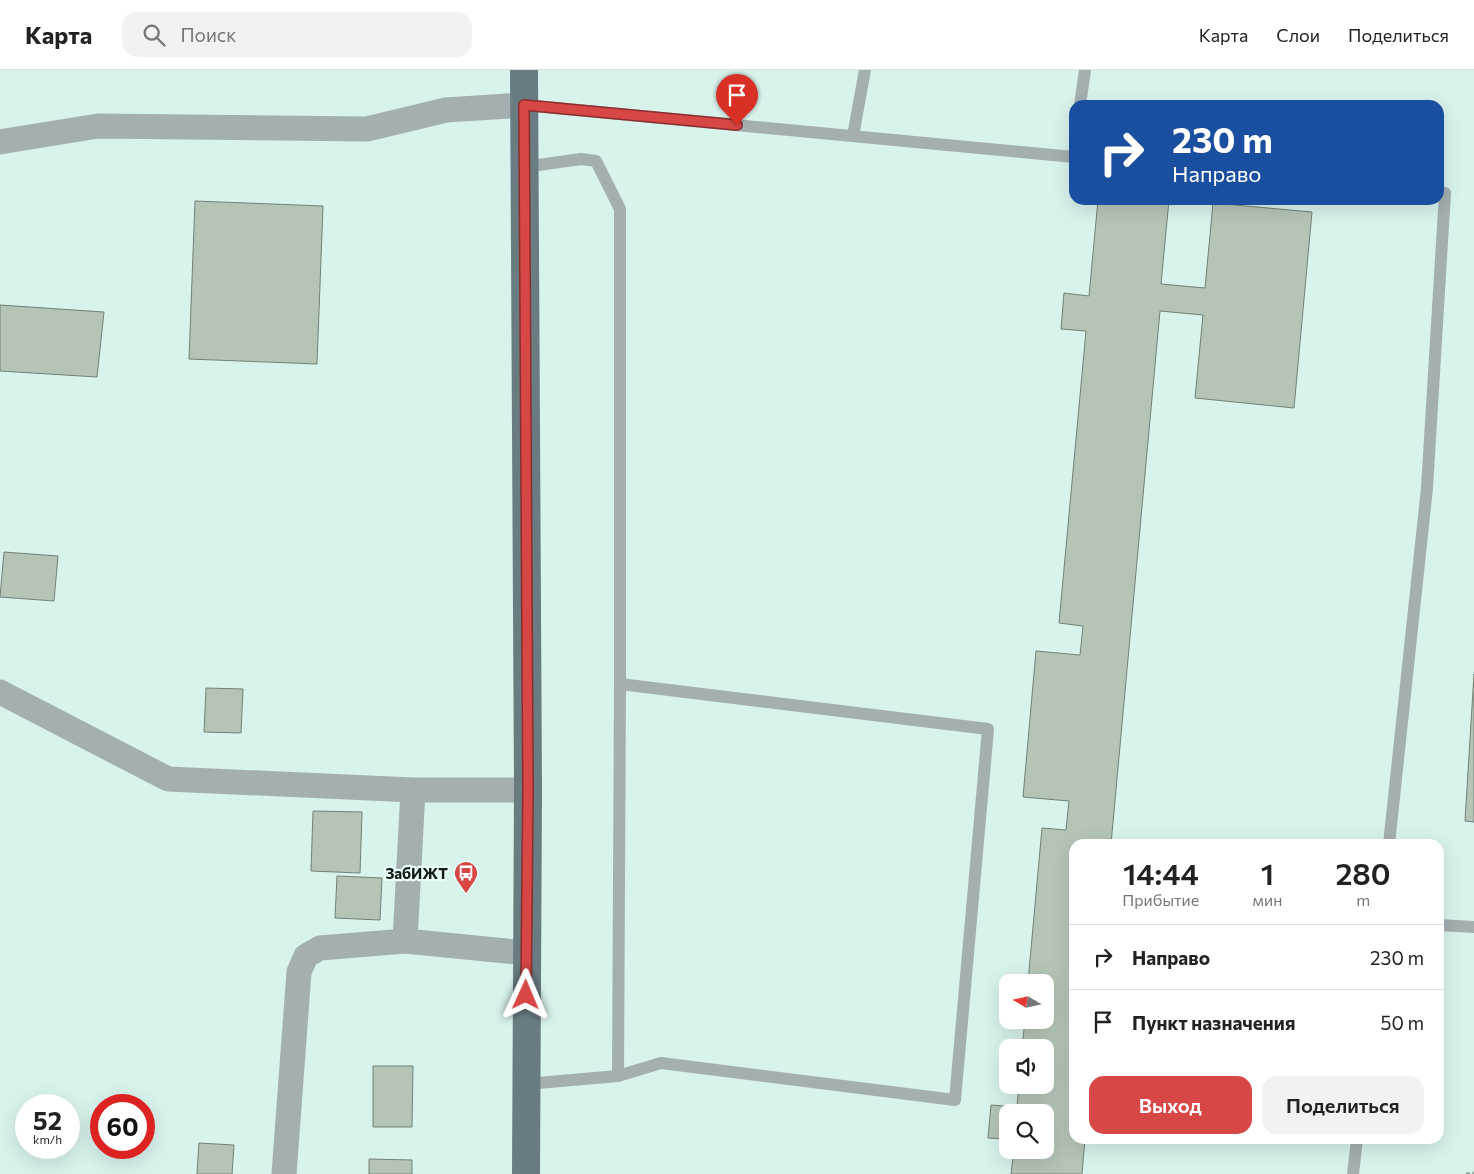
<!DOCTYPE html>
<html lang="ru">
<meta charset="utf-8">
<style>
:root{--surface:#fff;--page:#f2f2f2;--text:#222;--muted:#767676;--line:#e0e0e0;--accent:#d64746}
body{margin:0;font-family:Commissioner,sans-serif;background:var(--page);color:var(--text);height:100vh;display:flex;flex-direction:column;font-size:19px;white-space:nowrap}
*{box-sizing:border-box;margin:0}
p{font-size:16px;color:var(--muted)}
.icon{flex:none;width:28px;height:28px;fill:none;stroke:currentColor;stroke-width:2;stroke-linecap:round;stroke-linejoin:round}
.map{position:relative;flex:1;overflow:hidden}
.drawer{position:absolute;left:1069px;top:769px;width:375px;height:305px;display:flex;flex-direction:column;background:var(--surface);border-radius:15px;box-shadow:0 5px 20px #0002}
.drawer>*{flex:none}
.banner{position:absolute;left:1069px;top:30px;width:375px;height:105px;border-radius:15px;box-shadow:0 5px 20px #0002;background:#1a4fa0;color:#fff;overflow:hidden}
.needle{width:32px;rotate:279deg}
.tools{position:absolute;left:999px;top:904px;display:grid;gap:10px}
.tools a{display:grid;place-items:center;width:55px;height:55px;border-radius:10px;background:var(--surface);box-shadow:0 5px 20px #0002;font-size:25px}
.speed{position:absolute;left:15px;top:1024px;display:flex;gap:10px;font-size:25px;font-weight:700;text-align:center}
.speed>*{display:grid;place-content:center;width:65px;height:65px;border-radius:50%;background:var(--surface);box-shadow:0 5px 20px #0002;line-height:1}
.speed small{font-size:12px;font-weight:400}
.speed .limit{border:8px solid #d22;background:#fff;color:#111}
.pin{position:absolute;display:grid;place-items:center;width:42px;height:42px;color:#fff;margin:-51px -21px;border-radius:50% 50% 50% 0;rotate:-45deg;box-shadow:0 0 5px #0007}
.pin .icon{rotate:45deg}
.me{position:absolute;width:55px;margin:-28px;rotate:1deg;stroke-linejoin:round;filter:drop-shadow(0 0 4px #0008)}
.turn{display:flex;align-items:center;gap:18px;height:105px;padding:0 20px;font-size:22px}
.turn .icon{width:65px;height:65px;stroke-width:2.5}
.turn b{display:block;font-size:35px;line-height:42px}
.eta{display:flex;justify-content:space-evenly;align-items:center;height:85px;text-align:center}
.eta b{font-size:30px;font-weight:600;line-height:35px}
.primary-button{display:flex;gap:10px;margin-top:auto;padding:10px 20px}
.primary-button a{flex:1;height:58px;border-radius:15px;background:var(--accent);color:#fff;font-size:20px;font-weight:600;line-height:58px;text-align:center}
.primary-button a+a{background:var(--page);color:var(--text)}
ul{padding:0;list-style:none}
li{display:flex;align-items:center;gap:15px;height:65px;padding:0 20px;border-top:1px solid var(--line)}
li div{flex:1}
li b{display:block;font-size:19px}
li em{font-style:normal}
header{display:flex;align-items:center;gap:30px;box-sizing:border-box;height:70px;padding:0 25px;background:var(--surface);border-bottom:1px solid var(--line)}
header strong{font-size:24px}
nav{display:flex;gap:28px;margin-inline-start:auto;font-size:18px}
.search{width:350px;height:45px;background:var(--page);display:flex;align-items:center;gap:12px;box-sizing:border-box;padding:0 18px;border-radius:15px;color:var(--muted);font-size:19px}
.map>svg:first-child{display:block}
.building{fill:#b4c5b6;stroke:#718274}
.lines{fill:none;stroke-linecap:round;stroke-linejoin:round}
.path{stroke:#8da09c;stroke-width:3;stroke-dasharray:4 2.5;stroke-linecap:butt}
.service{stroke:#a4afb1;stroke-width:12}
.minor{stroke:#a4afb1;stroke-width:25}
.primary{stroke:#697c81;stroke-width:28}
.route-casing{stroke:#8b2e2e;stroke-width:12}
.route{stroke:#d64746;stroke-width:9}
.labels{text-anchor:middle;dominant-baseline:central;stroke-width:4.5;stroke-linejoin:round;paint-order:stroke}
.poi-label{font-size:15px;font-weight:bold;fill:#121b19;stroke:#e9fef9;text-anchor:end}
</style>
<header>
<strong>Карта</strong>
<div class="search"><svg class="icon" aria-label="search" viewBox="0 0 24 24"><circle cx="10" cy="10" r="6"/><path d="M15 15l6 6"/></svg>Поиск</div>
<nav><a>Карта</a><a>Слои</a><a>Поделиться</a></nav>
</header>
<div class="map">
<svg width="1474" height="1104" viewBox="0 0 1474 1104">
<rect width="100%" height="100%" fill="#d8f2ec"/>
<path class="building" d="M1098 130H1169L1161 214 1205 218 1213 133 1312 142 1294 338 1195 328 1203 245 1160 241 1111 774H1074V1069H1085L1082 1104H1011L1014 1080H1045V1042H1008V1069L988 1068 991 1035 1017 1037 1019 1015H1045V978H1022L1025 950H1045V912H1028L1042 758 1066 760 1069 731 1023 727 1036 581 1080 585 1083 556 1059 553 1086 261 1061 259 1064 223 1089 226Z
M195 131 323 136 317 294 189 289Z
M0 235 104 242 97 307 0 301Z
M4 482 58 486 54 531 0 527Z
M1474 604V752L1465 751Z
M206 618 243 619 241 663 204 662Z
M313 741 362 742 360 803 311 801Z
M337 806 382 808 380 850 335 848Z
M373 996H413L412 1057H373Z
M199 1073 234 1075 232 1104H197Z
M369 1089 412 1090V1104H369Z"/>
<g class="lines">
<path class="path" d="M1466 1104 1474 1103"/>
<path class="service" d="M524 35 1074 87
M1080 35 1085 0
M853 66 865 0
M524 97 581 89 596 91 620 139V614
M1389 774 1427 418 1445 123 1439 122
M1439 855 1474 857
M526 1014 618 1006 661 993 955 1030 988 659 620 614 618 1006
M1353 1104 1357 1069"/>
<path class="minor" d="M0 72 98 56 367 59 446 40 524 35
M0 622 168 709 413 720H528
M405 871 413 720
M284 1104 299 902 306 886 320 878 405 871 526 883"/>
<path class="primary" d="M524 0 528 720 526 1104"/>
</g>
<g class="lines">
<g class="route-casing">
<path id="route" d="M526 925 528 720 524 35 737 55"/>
</g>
<use href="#route" class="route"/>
</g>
<defs>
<g id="bus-pin" transform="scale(1.25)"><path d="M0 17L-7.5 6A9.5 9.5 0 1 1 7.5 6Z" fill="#d64746" stroke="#e9fef9"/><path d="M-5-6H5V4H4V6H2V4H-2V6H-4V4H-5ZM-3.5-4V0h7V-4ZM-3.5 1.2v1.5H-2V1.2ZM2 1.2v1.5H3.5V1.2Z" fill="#fff"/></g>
</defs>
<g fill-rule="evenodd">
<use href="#bus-pin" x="466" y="803"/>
</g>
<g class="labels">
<g class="poi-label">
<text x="448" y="803">ЗабИЖТ</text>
</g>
</g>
</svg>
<div class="tools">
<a><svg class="needle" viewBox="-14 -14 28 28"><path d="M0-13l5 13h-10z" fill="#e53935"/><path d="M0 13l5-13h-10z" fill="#767676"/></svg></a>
<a><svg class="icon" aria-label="sound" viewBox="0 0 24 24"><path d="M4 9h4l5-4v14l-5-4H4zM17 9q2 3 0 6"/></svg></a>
<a><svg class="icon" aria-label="search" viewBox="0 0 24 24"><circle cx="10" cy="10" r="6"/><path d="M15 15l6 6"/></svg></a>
</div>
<div class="speed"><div>52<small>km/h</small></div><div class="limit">60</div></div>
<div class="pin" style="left:737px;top:55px;background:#d93025"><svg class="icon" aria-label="arrive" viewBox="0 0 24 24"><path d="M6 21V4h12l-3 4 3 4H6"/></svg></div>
<svg class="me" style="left:526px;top:925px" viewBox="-20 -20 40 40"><path d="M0-17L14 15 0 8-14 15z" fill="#d64746" stroke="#fff" stroke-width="4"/></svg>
<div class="banner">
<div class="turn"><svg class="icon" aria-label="right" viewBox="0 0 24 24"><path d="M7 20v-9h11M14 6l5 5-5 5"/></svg><div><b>230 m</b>Направо</div></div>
</div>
<section class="drawer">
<div class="eta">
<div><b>14:44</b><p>Прибытие</p></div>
<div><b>1</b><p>мин</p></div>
<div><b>280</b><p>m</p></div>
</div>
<ul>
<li><svg class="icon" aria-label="right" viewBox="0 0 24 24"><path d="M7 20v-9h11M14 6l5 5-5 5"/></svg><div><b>Направо</b></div><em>230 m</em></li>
<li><svg class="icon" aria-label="arrive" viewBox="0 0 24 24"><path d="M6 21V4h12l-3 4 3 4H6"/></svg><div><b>Пункт назначения</b></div><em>50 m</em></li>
</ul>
<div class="primary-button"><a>Выход</a><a>Поделиться</a></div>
</section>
</div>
